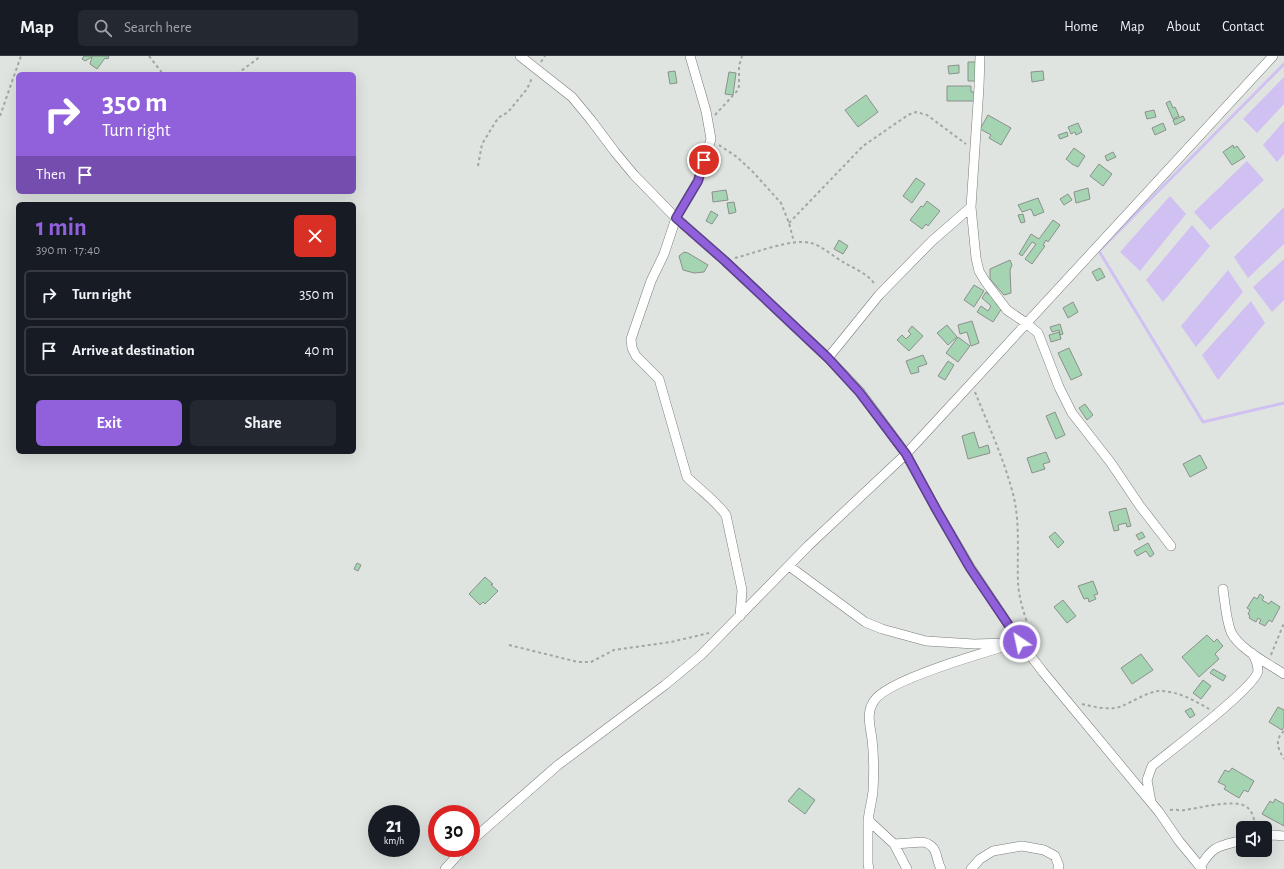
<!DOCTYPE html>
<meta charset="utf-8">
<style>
:root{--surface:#171b24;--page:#242831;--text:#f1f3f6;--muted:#9ea1a6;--line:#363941;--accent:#9161db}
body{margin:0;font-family:"Alegreya Sans",sans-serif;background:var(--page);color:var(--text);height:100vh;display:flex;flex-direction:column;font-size:15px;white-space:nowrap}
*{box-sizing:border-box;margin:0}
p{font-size:13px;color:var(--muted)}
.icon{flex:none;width:22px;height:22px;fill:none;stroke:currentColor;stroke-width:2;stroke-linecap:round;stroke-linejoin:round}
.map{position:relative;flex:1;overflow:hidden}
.panel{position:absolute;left:16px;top:146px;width:340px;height:252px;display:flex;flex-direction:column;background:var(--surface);border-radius:6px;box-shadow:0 4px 16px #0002}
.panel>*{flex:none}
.top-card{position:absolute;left:16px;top:16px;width:340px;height:122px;border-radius:6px;box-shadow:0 4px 16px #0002;background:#9161db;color:#fff;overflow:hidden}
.fabs{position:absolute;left:1236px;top:765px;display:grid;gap:8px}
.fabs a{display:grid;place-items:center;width:36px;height:36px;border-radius:6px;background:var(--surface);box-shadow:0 4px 16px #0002;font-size:20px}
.speed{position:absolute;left:368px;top:749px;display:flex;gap:8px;font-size:20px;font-weight:700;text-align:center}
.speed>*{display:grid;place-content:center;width:52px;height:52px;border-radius:50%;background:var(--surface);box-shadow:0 4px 16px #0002;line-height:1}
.speed small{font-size:10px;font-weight:400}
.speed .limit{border:6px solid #d22;background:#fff;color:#111}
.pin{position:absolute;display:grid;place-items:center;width:34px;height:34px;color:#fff;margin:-17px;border:2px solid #fff;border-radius:50%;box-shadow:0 1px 4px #0007}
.me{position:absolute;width:44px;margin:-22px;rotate:326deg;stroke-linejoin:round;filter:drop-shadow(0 0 3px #0008)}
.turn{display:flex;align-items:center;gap:14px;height:84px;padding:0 20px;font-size:18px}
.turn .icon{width:52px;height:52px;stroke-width:2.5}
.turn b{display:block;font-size:28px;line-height:34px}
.then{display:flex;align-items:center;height:38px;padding:0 20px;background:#0003;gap:8px;font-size:15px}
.round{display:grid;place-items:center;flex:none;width:42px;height:42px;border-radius:6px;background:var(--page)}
.headline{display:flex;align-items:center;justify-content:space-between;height:68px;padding:0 20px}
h1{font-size:24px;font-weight:700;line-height:30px;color:var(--accent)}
.action{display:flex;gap:8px;margin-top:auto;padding:8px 20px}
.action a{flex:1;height:46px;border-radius:6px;background:var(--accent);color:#fff;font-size:16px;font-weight:700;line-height:46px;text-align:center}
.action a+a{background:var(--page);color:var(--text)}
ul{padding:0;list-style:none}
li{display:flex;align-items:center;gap:12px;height:50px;margin:0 8px 6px;padding:0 12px;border:2px solid var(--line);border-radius:6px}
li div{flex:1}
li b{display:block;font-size:15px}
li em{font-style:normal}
header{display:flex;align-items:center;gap:24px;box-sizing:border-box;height:56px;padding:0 20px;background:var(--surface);border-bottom:1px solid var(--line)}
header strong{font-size:19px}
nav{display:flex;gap:22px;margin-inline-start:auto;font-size:14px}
.search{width:280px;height:36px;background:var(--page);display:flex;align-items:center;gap:10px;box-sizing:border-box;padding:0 14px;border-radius:6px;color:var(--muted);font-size:15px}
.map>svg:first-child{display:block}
.water{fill:#d0c1f2}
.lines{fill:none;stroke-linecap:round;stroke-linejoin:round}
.stream{stroke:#d0c1f2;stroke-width:3}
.building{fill:#a4d4b1;stroke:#8c908d}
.street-casing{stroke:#787d79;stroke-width:10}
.path{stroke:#a3a6a3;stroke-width:2;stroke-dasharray:3 3;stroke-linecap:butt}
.street{stroke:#fff;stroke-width:9}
.route-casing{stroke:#5e3f8e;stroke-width:10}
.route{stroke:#9161db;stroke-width:7}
</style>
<header>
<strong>Map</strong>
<div class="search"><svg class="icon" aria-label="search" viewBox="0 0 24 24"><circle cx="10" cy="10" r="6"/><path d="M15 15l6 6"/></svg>Search here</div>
<nav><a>Home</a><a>Map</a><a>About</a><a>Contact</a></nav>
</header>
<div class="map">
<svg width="1284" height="813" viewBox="0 0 1284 813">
<rect width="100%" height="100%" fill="#dfe4e0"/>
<path class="water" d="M1284 21V48L1257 77 1243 63Z
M1284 65V98L1277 106 1263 89Z
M1247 105 1264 124 1210 174 1194 156Z
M1170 140 1186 158 1140 215 1120 196Z
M1284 151V188L1248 222 1234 201Z
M1192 169 1210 190 1163 246 1146 224Z
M1284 203V244L1272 256 1253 231Z
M1228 214 1243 236 1196 291 1181 270Z
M1251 245 1265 267 1218 324 1202 299Z"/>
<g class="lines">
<path class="stream" d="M1284 8 1099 195 1203 366 1284 347"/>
</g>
<path class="building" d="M84 0H109L108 3 105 2 97 13 90 8 92 1 85 5 82 3Z
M968 6H979L980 25H968Z
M959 9V17L949 18 948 10Z
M675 15 677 27 670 28 668 16Z
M1043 15 1044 24 1032 26 1031 16Z
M729 16 736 17 733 39 725 38Z
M947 30H971V36H975V45H947Z
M866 39 878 56 858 71 845 54Z
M1170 45 1173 52 1175 51 1179 60 1173 63 1166 47Z
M1154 54 1156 61 1147 63 1145 56Z
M988 59 1011 72 1001 89 989 82 991 79 980 73Z
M1183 60 1185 64 1175 69 1173 64Z
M1078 67 1082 76 1076 79 1075 76 1071 78 1068 71Z
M1163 67 1166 74 1155 79 1152 72Z
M1067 76 1068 80 1060 83 1058 79Z
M1233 89 1234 92 1237 90 1245 101 1232 109 1223 96Z
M1074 92 1085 100 1078 111 1072 108 1066 103Z
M1113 96 1116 101 1107 105 1105 100Z
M1099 108 1112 118 1103 130 1090 120Z
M916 122 925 128 912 147 903 140Z
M1088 132 1090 143 1076 147 1074 136Z
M726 134 728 144 713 146 712 136Z
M1068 138 1072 144 1064 149 1060 143Z
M1038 142 1044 156 1034 160 1031 153 1022 156 1018 149Z
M927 145 940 155 928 170 926 168 922 173 910 164 921 150 923 151Z
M734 146 736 156 729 158 727 147Z
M711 155 718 159 712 168 706 165Z
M1023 158 1025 166 1021 167 1018 159Z
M1053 164 1060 169 1048 186 1046 184 1043 189 1045 190 1032 208 1025 203 1036 188 1032 186 1022 200 1019 198 1031 178 1039 183Z
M839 184 848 190 843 198 834 193Z
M684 196 688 197 708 209 704 216 694 217 683 214 679 200Z
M1010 204 1012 209 1010 214 1011 237 1004 239 990 223V213Z
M1100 212 1105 221 1097 225 1092 216Z
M974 229 984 235 974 251 964 244Z
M986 236 998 245 996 248 1002 252 993 266 977 256 981 250 988 255 991 250 982 242Z
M1073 246 1078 256 1068 262 1063 252Z
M972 265 979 287 971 290 967 276 960 278 958 269Z
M1060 268 1063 278 1060 279 1059 274 1052 276 1050 271Z
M947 269 957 281 948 289 937 277Z
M912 270 923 280 909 295 897 284 902 279 906 283 911 278 908 275Z
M1059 276 1061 283 1051 286 1049 279Z
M958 281 970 290 958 306 946 297Z
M1069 292 1082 319 1071 324 1058 297Z
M923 299 927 308 918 311 919 316 911 318 906 305Z
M948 305 954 309 945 324 938 320Z
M1085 348 1093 359 1087 364 1079 352Z
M1055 356 1065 379 1056 383 1046 360Z
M974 376 979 392 988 389 990 397 968 403 962 380Z
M1046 396 1050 406 1043 408 1045 413 1032 417 1027 402Z
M1200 399 1207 412 1190 421 1183 408Z
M1126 452 1131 470 1127 471 1126 467 1118 469 1119 474 1114 475 1109 456Z
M1055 476 1064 486 1058 492 1049 481Z
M1142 476 1145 481 1139 484 1136 479Z
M1148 487 1154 498 1150 501 1146 495 1137 500 1134 495Z
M357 507 361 509 358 515 354 513Z
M485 521 493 528 491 529 498 535 485 548 483 546 480 549 469 538Z
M1093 525 1098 538 1094 539 1096 543 1089 546 1088 542 1084 543 1078 530Z
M1260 538 1264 541 1262 544 1269 548 1271 545 1280 551 1272 566 1269 564 1265 570 1259 567 1261 564 1258 562 1256 566 1249 562 1250 560 1248 558 1250 554 1247 552 1254 541 1257 543Z
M1063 544 1076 560 1067 567 1054 551Z
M1207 579 1214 586 1217 583 1223 590 1215 598 1219 603 1199 621 1182 601Z
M1141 598 1153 614 1132 628 1121 612Z
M1213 613 1226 620 1223 625 1210 617Z
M1203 624 1211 630 1201 643 1193 637Z
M1278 651 1284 654V671L1282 674 1269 666Z
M1191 652 1195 659 1190 662 1185 655Z
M1232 712 1254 725 1248 736 1244 734 1239 742 1224 733 1226 730 1218 726 1225 714 1229 716Z
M799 732 815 744 805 758 788 745Z
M1275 743 1284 748V770L1262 758 1270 745 1273 747Z"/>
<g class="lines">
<g class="street-casing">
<path id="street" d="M520 0 572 41 591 64 615 96 634 119 676 162 725 205 828 302 861 337 906 398 936 453 970 511 1020 586 1043 616 1159 756 1179 785 1202 813
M690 0 706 55 711 83 698 125 676 162 664 198 651 225 631 283 632 292 636 300 659 323 687 421C700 434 715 444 726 459L742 534 740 560
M980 0 979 31 971 151 976 202 979 215 985 225 1007 254 1026 267 1038 277 1059 331 1072 357 1111 407 1140 450 1171 490
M828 302 879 239 932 185 971 151
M789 510 865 566 882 573 926 585 974 588 1007 587
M1223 533C1225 547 1226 563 1231 576 1239 593 1269 608 1284 618
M1151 746 1147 724 1152 710C1170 695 1255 632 1258 615 1258 609 1255 602 1252 597
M868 764 894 788 907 813
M1265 780 1273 779 1284 780
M471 785 558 709 665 629 701 599 808 490 906 398 1273 0
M894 788 923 786C939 790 935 802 941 813
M1200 811C1213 789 1219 790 1243 784
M445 813 464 792
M869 813 868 808C868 794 868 779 868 765 869 755 872 745 873 735 874 718 874 700 872 683 870 669 866 657 874 645 887 623 993 594 1020 586
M971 813 980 803 993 795 1022 790 1044 794 1055 800 1059 810 1058 813"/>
</g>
<path class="path" d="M149 0 163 18
M541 6 545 0
M237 18 261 0
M715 59 738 34 739 30V10L742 0
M0 60 21 0
M719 89 737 101 753 116 781 147 789 167 794 186
M478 110 482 88 498 62 508 56 527 33 532 22
M789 167 863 90 908 59 916 56 927 59 966 88
M735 202C755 197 792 182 811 187 821 189 835 202 845 207 855 213 870 219 875 229
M975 336C989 371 1005 405 1014 442 1020 469 1017 498 1018 526 1019 547 1028 568 1034 588
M509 589 578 606H591L614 594 671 586 709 577
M1271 599 1284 567
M1082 648C1095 651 1110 655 1122 650 1133 646 1148 635 1160 635 1177 635 1194 644 1209 653
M1284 675C1274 684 1278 693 1284 703
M1170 754C1175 753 1180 755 1185 754 1200 752 1233 743 1245 750 1253 754 1254 764 1256 772"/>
<use href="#street" class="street"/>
</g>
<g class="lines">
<g class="route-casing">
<path id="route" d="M704 104 698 125 676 162 725 205 828 302 860 337 906 398 936 453 970 512 1020 586"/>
</g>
<use href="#route" class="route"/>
</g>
</svg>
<div class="fabs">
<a><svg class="icon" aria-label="sound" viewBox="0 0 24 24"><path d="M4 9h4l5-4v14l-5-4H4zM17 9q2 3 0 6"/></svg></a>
</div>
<div class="speed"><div>21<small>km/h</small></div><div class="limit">30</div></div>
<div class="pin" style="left:704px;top:104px;background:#d93025"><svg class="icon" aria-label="arrive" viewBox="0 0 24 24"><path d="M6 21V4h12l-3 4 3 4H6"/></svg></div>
<svg class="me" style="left:1020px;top:586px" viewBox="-20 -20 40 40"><circle r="17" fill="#9161db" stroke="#fff" stroke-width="3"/><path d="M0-11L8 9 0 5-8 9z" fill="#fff"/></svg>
<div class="top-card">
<div class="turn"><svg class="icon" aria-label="right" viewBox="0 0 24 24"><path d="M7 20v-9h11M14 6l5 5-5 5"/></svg><div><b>350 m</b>Turn right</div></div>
<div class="then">Then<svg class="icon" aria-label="arrive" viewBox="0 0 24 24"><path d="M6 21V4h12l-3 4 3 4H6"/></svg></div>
</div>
<section class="panel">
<div class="headline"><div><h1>1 min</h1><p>390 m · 17:40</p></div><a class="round" style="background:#d93025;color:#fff"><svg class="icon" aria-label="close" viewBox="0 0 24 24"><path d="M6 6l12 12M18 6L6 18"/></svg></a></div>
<ul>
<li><svg class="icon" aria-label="right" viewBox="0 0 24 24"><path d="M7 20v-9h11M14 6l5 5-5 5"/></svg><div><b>Turn right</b></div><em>350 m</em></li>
<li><svg class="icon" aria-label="arrive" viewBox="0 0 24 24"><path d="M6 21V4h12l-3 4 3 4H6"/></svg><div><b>Arrive at destination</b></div><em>40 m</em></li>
</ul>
<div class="action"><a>Exit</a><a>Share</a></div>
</section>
</div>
